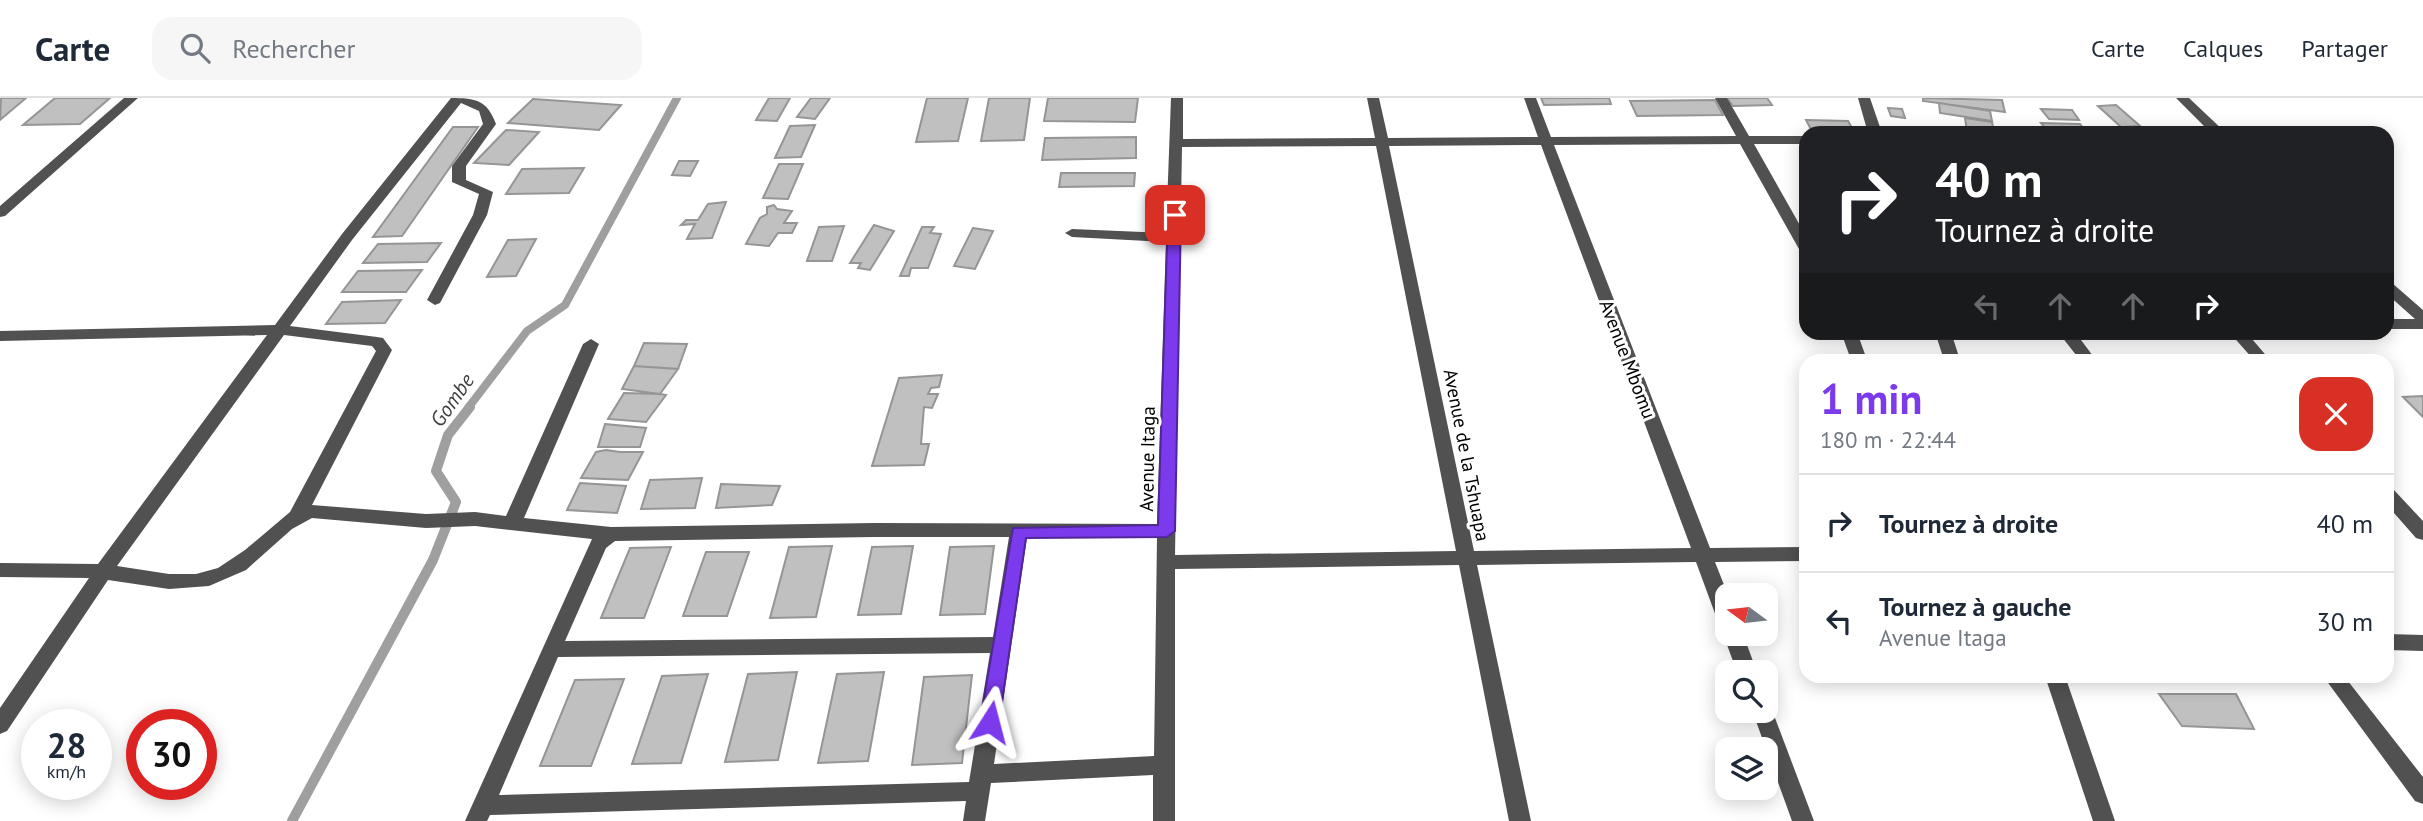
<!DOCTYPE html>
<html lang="fr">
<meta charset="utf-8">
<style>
:root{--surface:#fff;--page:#f6f6f7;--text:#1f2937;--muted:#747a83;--line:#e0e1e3;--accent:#7c3aed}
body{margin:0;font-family:"PT Sans",sans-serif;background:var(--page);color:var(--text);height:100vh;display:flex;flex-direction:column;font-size:26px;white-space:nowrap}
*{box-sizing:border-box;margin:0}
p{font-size:23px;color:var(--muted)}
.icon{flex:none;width:38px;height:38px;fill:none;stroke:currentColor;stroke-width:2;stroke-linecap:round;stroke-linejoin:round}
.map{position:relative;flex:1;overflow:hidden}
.side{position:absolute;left:1799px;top:256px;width:595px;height:329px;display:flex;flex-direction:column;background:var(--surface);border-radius:21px;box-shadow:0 4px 18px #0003}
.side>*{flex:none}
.top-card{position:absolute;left:1799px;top:28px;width:595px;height:214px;border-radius:21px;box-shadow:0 4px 18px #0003;background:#202124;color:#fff;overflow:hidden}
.needle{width:46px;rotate:285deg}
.tools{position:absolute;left:1715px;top:485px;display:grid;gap:14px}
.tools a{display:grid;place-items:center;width:63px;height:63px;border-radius:14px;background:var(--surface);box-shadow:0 4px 18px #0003;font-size:35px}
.speed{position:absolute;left:21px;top:611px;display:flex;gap:14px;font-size:35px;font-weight:700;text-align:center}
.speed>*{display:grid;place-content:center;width:91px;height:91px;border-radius:50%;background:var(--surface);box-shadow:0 4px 18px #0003;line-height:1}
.speed small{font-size:18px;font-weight:400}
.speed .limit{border:10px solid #d22;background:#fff;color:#111}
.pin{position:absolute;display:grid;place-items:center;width:60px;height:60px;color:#fff;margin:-30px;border-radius:14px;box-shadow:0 4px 10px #0006}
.me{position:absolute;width:77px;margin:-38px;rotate:9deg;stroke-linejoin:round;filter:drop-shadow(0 0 5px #0008)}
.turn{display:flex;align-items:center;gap:24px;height:147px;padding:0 21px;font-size:32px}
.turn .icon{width:91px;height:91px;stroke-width:2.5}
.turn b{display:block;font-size:49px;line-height:60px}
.lanes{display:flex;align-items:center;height:66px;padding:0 21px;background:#0003;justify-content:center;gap:35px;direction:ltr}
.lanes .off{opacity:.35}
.round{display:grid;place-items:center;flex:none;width:74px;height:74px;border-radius:21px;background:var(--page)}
.summary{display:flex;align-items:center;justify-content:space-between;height:119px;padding:0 21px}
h1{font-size:42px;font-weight:800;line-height:52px;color:var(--accent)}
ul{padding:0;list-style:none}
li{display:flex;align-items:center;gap:21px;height:98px;padding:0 21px;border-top:2px solid var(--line)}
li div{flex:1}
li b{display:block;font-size:26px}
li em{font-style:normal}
header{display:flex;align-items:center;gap:42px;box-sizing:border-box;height:98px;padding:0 35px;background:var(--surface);border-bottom:2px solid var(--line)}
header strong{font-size:33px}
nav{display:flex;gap:38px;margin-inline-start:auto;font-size:24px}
.search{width:490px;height:63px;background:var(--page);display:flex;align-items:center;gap:18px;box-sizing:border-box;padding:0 24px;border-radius:21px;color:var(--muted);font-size:26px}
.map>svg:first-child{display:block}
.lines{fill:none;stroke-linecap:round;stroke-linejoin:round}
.stream-far1{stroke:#9f9f9f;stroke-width:8}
.stream{stroke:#9f9f9f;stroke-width:10}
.building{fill:#c0c0c0;stroke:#959595;stroke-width:2}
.minor{fill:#515151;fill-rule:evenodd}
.route{fill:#7c3aed;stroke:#51269a;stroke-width:2}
.labels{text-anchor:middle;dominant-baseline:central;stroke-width:6;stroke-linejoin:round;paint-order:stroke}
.street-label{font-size:19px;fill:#000;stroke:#fff}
.water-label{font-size:21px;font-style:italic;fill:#404040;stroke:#fff}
</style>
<header>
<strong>Carte</strong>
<div class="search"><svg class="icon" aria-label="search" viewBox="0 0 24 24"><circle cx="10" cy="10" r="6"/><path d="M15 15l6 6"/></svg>Rechercher</div>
<nav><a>Carte</a><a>Calques</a><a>Partager</a></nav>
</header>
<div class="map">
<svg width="2423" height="723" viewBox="0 0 2423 723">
<rect width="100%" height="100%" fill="#fff"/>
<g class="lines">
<path class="stream-far1" d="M468 310 527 233 565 207 677 0"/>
<path class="stream" d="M292 723 433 462 456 404 436 373 448 337 470 309"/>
</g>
<path class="building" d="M1 0H26L0 22Z
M55 0H110L80 26 23 27Z
M769 0H790L777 23 756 22Z
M811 0H830L815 21 797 19Z
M927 0H968L958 43 916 44Z
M989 0H1030L1024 42 981 43Z
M1048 0H1138L1135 24 1044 23Z
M1541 0H1609L1611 6 1544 7Z
M1727 0H1767L1772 7 1733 8Z
M1923 0 2002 2 2005 14 1923 3Z
M533 1 621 7 599 32 508 25Z
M1715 2 1723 17 1637 18 1630 3Z
M1939 5 1990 13 1992 23 1940 15Z
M2116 7 2140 28 2121 29 2098 8Z
M1888 10 1902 11 1905 20 1891 18Z
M2041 11 2072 12 2079 22 2049 21Z
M1965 20 1992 24 1994 35 1967 33Z
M1806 22 1848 23 1855 35H1813Z
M2041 25 2080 26 2084 31 2045 30Z
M815 27 801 59 775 60 790 28Z
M453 29H478L402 138 373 139Z
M506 32 539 34 509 67 474 65Z
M1136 39V60L1042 62 1045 40Z
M679 63H698L690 78 672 77Z
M779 66H803L788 101 763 100Z
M584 70 569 95 506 96 522 71Z
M1061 75H1135L1134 88 1059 89Z
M726 104 712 140 687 141 695 126 681 127 686 122H698L708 106Z
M774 107 777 111 792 113 784 125H797L792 135H778L769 148 746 146 760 120 767 116V109Z
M874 127 894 133 870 172 858 170 861 165H850Z
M844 128 832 163H807L819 129Z
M922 129H934L930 135 941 136 928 170H911L909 178H900Z
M973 130 993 133 975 171 954 168Z
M536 141 516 178 487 179 508 142Z
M441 145 427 164 363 165 378 146Z
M422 172 406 194H342L358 173Z
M401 202 385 225 326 226 342 204Z
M644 245 687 246 678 271 634 268Z
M634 268 678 271 660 296 622 291Z
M942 277 939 289 931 290 928 296H938L932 310 924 309 921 346H929L924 367 872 368 899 280Z
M624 295 660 296 666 297 646 324 608 321Z
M2423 298V319L2403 299Z
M605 326 646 330 640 349H598Z
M606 352 620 354H643L628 382 581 380 596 354Z
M702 380 695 410 641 411 650 382Z
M580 385 626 388 617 415 567 412Z
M721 386 780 388 772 407 716 410Z
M832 448 816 519 770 520 789 449Z
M913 448 901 516 858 517 872 449Z
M994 448 985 516 940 517 950 449Z
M671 449 644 520H601L630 450Z
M706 454H749L727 518H683Z
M797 574 778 662 725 664 748 576Z
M884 574 868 663 818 665 837 576Z
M708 576 681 665 632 666 662 578Z
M972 577 962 665 912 667 924 579Z
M624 581 591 668H540L575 582Z
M2159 596H2236L2254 631 2182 628Z"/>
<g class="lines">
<path class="minor" d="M124 0H138L5 118 0 119V108Z
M451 0C476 0 487 2 496 26L466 68V82L493 94 487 117 440 205 435 207 427 202 473 117 479 96 452 84V68L483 26 479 13 461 5 352 142 290 228 377 239 383 240 392 252 312 407 426 416 475 414 506 418 583 246 591 241 599 246 524 420 611 429 874 425 1157 426 1166 144 1072 139 1065 135 1072 131 1166 135 1171 0H1183V41L1375 40 1367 0H1379L1388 40 1538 39 1524 0H1536L1551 39 1736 38 1715 0H1727L1749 38H1806V46H1754L1806 138V155L1799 151 1740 46 1554 47 1710 450 1806 449V463L1715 464 1728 497 1727 529 1720 526 1717 521 1696 464 1477 467 1531 723H1509L1459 467 1175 471V723H1153V677L991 685 985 723H963L966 703 490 717 487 723H465L592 441 475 428 426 430 312 420 292 431 246 472 209 488 169 491 108 482 7 633 0 636V610L89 480 0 479V465L98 466 267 237 0 243V233L275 227 342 136ZM1541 47 1691 450 1474 453 1389 48ZM1376 48 1456 453 1175 457 1182 49ZM284 237 372 248 376 253 290 414 245 452 218 470 196 476H169L117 468ZM874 439H1009L993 539 565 543 606 450 615 443ZM1027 439 1157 440 1154 658 994 666ZM990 555 969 684 499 697 558 559Z
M1858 0H1870L1882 35H1868Z
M2176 0H2189L2226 35H2211Z
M2387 183 2392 185 2423 212V231H2387V221H2415L2387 196Z
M1841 234H1857L1867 262H1851Z
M1935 234H1951L1960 262H1944Z
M2058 234H2075L2096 262H2080Z
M2229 234H2246L2270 262H2254Z
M2387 390 2393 391 2423 423V442L2416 440 2387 407Z
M1727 530V536H1743L1757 574H1737L1723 536Z
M2387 536 2423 537V553L2387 552Z
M2045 578H2065L2115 723H2093Z
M2323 578H2344L2423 679V706L2415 703Z
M1766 605 1772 612 1814 723H1792L1752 612H1766Z"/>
</g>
<path class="route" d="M1175 113 1181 117 1175 433 1167 439 1026 440 999 624 997 630 990 632 983 630 980 624 1013 430 1158 427 1168 117Z"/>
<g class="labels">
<g class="street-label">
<text transform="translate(1628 261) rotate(69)">Avenue Mbomu</text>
<text transform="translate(1467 357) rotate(79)">Avenue de la Tshuapa</text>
<text transform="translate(1147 361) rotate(-89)">Avenue Itaga</text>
</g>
<g class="water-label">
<text transform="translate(452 302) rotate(-55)">Gombe</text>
</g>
</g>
</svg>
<div class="tools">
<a><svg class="needle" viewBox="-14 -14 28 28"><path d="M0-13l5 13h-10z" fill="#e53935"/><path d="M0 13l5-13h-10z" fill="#747a83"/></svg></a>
<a><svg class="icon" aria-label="search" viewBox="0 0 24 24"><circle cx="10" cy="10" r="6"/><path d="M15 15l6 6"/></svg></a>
<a><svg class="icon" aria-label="layers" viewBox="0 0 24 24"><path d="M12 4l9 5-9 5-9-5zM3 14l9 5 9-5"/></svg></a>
</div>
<div class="speed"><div>28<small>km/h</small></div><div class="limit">30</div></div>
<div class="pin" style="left:1175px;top:117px;background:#d93025"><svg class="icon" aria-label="arrive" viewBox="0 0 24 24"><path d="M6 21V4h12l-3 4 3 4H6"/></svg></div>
<svg class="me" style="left:990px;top:624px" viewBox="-20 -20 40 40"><path d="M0-17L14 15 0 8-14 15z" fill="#7c3aed" stroke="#fff" stroke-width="4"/></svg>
<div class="top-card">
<div class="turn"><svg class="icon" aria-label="right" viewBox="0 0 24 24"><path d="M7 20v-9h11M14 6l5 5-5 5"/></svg><div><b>40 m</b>Tournez à droite</div></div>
<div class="lanes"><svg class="icon off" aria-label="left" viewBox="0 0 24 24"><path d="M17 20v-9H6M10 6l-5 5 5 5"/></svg><svg class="icon off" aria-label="ahead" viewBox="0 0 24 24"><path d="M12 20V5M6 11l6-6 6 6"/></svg><svg class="icon off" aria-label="ahead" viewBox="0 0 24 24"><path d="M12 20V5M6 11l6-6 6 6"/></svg><svg class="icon" aria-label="right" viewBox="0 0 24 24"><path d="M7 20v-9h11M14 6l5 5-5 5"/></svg></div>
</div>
<section class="side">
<div class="summary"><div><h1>1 min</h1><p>180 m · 22:44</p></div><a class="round" style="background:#d93025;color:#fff"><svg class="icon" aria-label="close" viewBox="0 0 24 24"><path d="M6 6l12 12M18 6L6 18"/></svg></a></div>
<ul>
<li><svg class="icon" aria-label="right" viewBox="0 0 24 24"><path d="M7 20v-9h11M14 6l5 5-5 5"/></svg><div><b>Tournez à droite</b></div><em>40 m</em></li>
<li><svg class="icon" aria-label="left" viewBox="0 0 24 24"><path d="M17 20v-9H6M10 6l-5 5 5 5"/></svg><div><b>Tournez à gauche</b><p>Avenue Itaga</p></div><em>30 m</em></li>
</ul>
</section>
</div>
